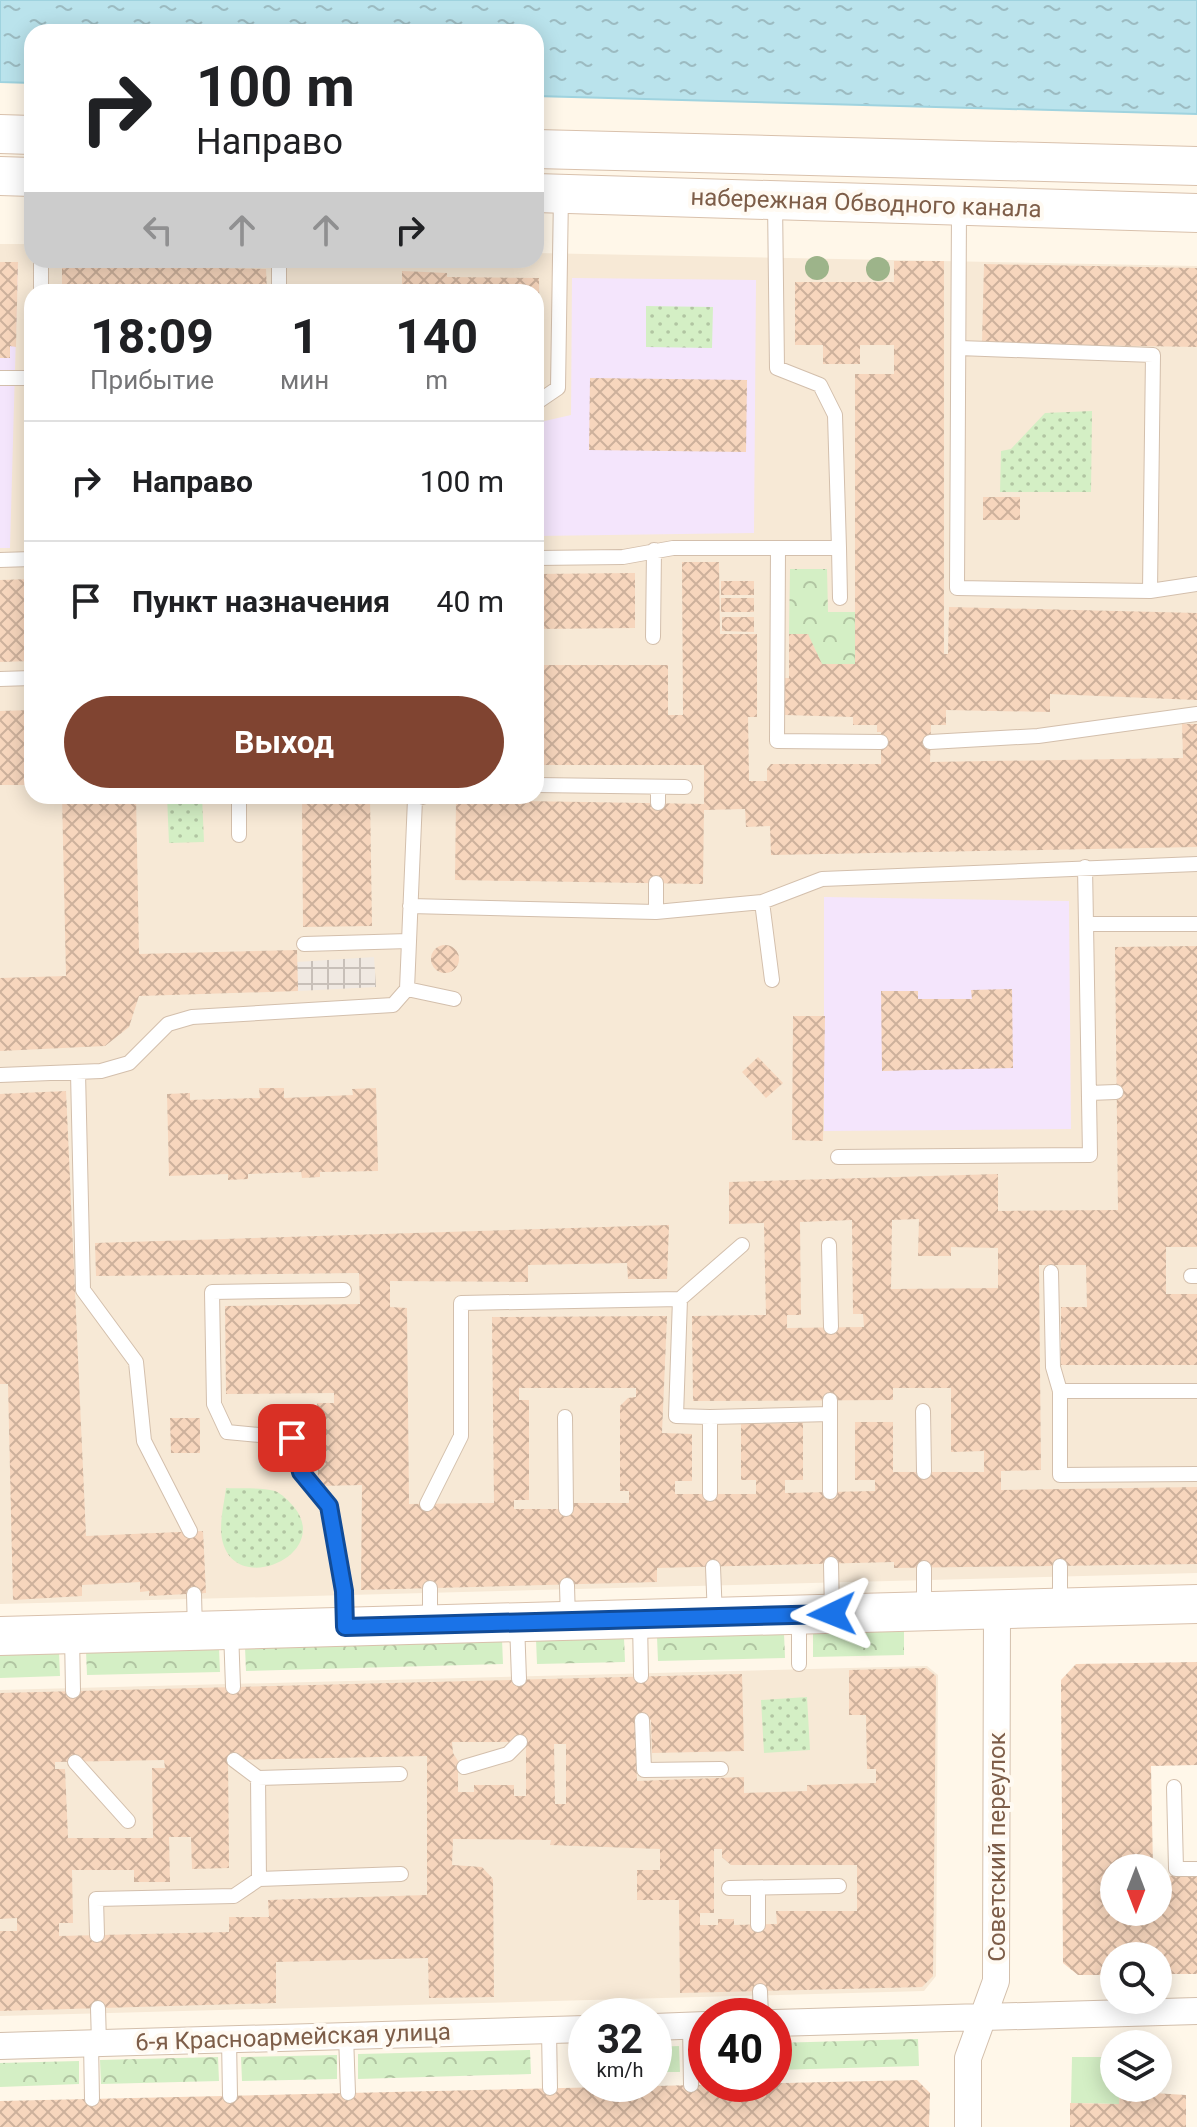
<!DOCTYPE html>
<html lang="ru">
<meta charset="utf-8">
<style>
:root{--surface:#fff;--page:#f2f2f2;--text:#202124;--muted:#757577;--line:#e0e0e0;--accent:#804431}
body{margin:0;font-family:Roboto,sans-serif;background:var(--page);color:var(--text);height:100vh;display:flex;flex-direction:column;font-size:30px;white-space:nowrap}
*{box-sizing:border-box;margin:0}
p{font-size:26px;color:var(--muted)}
.icon{flex:none;width:44px;height:44px;fill:none;stroke:currentColor;stroke-width:2;stroke-linecap:round;stroke-linejoin:round}
.map{position:relative;flex:1;overflow:hidden}
.panel{position:absolute;left:24px;top:284px;width:520px;height:520px;display:flex;flex-direction:column;background:var(--surface);border-radius:24px;box-shadow:0 4px 20px #0003}
.panel>*{flex:none}
.top-card{position:absolute;left:24px;top:24px;width:520px;height:244px;border-radius:24px;box-shadow:0 4px 20px #0003;background:#fff;color:var(--text);overflow:hidden}
.needle{width:52px;rotate:180deg}
.fabs{position:absolute;left:1100px;top:1854px;display:grid;gap:16px}
.fabs a{display:grid;place-items:center;width:72px;height:72px;border-radius:50%;background:var(--surface);box-shadow:0 4px 20px #0003;font-size:40px}
.speed{position:absolute;left:568px;top:1998px;display:flex;gap:16px;font-size:40px;font-weight:700;text-align:center}
.speed>*{display:grid;place-content:center;width:104px;height:104px;border-radius:50%;background:var(--surface);box-shadow:0 4px 20px #0003;line-height:1}
.speed small{font-size:20px;font-weight:400}
.speed .limit{border:12px solid #d22;background:#fff;color:#111}
.pin{position:absolute;display:grid;place-items:center;width:68px;height:68px;color:#fff;margin:-34px;border-radius:16px;box-shadow:0 4px 12px #0006}
.me{position:absolute;width:88px;margin:-44px;rotate:268deg;stroke-linejoin:round;filter:drop-shadow(0 0 6px #0008)}
.turn{display:flex;align-items:center;gap:28px;height:168px;padding:0 40px;font-size:36px}
.turn .icon{width:104px;height:104px;stroke-width:2.5}
.turn b{display:block;font-size:56px;line-height:68px}
.lanes{display:flex;align-items:center;height:76px;padding:0 40px;background:#0003;justify-content:center;gap:40px;direction:ltr}
.lanes .off{opacity:.35}
.eta{display:flex;justify-content:space-evenly;align-items:center;height:136px;text-align:center}
.eta b{font-size:48px;font-weight:700;line-height:56px}
.button{display:flex;gap:16px;margin-top:auto;padding:16px 40px}
.button a{flex:1;height:92px;border-radius:48px;background:var(--accent);color:#fff;font-size:32px;font-weight:700;line-height:92px;text-align:center}
ul{padding:0;list-style:none}
li{display:flex;align-items:center;gap:24px;height:120px;padding:0 40px;border-top:2px solid var(--line)}
li div{flex:1}
li b{display:block;font-size:30px}
li em{font-style:normal}
.map>svg:first-child{display:block}
.residential{fill:#f7e9d6;fill-rule:evenodd}
.industrial{fill:url(#industrial-grid)}
.education{fill:#f4e5fc}
.grass{fill:#d4efc5}
.forest{fill:url(#forest-crowns)}
.park{fill:url(#park-dots)}
.water{fill:url(#water-ripples);stroke:#9fd3df;stroke-width:2}
.building{fill:url(#building-cross-hatch);fill-rule:evenodd}
.lines{fill:none;stroke-linecap:round;stroke-linejoin:round}
.lane-casing{stroke:#d3bfac;stroke-width:16}
.street-casing{stroke:#d3bfac;stroke-width:28}
.secondary-casing{stroke:#d9c1ac;stroke-width:40}
.lane{stroke:#fff;stroke-width:14}
.street{stroke:#fff;stroke-width:26}
.secondary{stroke:#fff;stroke-width:38}
.tree{fill:#9db48a}
.route-casing{stroke:#114b97;stroke-width:20}
.route{stroke:#1a73e8;stroke-width:14}
.labels{text-anchor:middle;dominant-baseline:central;stroke-width:8;stroke-linejoin:round;paint-order:stroke}
.street-label{font-size:24px;fill:#7d5d48;stroke:#fffaf2}
</style>
<div class="map">
<svg width="1197" height="2127" viewBox="0 0 1197 2127">
<defs>
<pattern id="industrial-grid" width="8" height="8" patternUnits="userSpaceOnUse" patternTransform="scale(2)"><rect width="8" height="8" fill="#f0e9e2"/><path d="M0 4h8M4 0v8" fill="none" stroke="#c8c0b9"/></pattern>
<pattern id="forest-crowns" width="20" height="18" patternUnits="userSpaceOnUse" patternTransform="scale(2)"><rect width="20" height="18" fill="#d4efc5"/><path d="M2 6a3 3 0 1 1 6 0M12 15a3 3 0 1 1 6 0" fill="none" stroke="#b1c5a2"/></pattern>
<pattern id="park-dots" width="8" height="8" patternUnits="userSpaceOnUse" patternTransform="scale(2)"><rect width="8" height="8" fill="#d4efc5"/><path d="M2 2h.1M6 6h.1" fill="none" stroke="#b1c5a2" stroke-width="1.8" stroke-linecap="round"/></pattern>
<pattern id="water-ripples" width="26" height="14" patternUnits="userSpaceOnUse" patternTransform="scale(2)"><rect width="26" height="14" fill="#bae3ec"/><path d="M2 4q2-2 4 0t4 0M15 11q2-2 4 0t4 0" fill="none" stroke="#9cbbc1"/></pattern>
<pattern id="building-cross-hatch" width="8" height="8" patternUnits="userSpaceOnUse" patternTransform="scale(2)"><rect width="8" height="8" fill="#f7d6bd"/><path d="M0 0l8 8M0 8l8-8" fill="none" stroke="#cdb19c"/></pattern>
</defs>
<rect width="100%" height="100%" fill="#fff7e9"/>
<path class="residential" d="M0 244H32V260H536V253L1197 266V1573L0 1604ZM32 292H536V796H32Z
M927 1666 938 1675 936 1976 924 1991 0 2016V1690Z"/>
<path class="industrial" d="M374 957 376 987 298 991 297 962Z"/>
<path class="education" d="M0 262H18L10 548H0Z
M572 278 756 280 754 533 536 536V423L571 415Z
M824 897 1069 901 1071 1129 824 1131Z"/>
<path class="grass" d="M1072 2057H1114V2088H1137V2092H1120L1119 2104 1071 2103Z"/>
<path class="forest" d="M790 569H827L828 612H855V664H822L808 635 789 634Z
M904 1631V1655L813 1657V1633Z
M784 1633 785 1658 658 1661 657 1637Z
M624 1638 625 1662 537 1664 536 1639Z
M502 1639 503 1664 246 1671 245 1647Z
M219 1648 220 1672 87 1675 86 1651Z
M59 1652 60 1676 0 1678V1654Z
M918 2039 919 2066 774 2070V2043Z
M679 2046 680 2072H654V2047Z
M530 2050 531 2074 358 2079V2054Z
M337 2055V2079L242 2081 241 2057Z
M218 2057 219 2081 101 2084 100 2060Z
M79 2061V2084L0 2087V2063Z"/>
<path class="park" d="M646 306 713 307 712 348 646 347Z
M1092 411 1091 492H1000L1001 451 1011 449 1045 413Z
M167 796H202L204 842 169 843Z
M226 1488C241 1489 261 1487 275 1491 282 1494 289 1501 294 1507 332 1554 238 1596 223 1543 218 1527 224 1505 226 1488Z
M807 1697 810 1750 764 1753 761 1700Z"/>
<path class="water" d="M0 0H1197V114L536 96V32H32V83L0 82Z"/>
<path class="building" d="M894 261H944V654H948L949 607 1197 613V700L1050 694V712L946 710V725H931L930 762 1183 758 1182 724H1197V847L771 855 770 826 746 827 745 809 704 810 703 884 455 880 456 800 704 804V765H536V665H668V715H683L682 562H719L720 634H757V717H748L749 781H767V769L771 764H881V732H877V725H853V717L785 715V678H789V634H808L822 664H855V374H894V345H860V364H823V345H795V282H894Z
M0 262H18L16 347 10 346V358H0Z
M984 264 1197 268V347L982 343Z
M62 265 266 269 267 292H62Z
M402 271 447 273V277L539 278 540 385H536V292H402Z
M590 378 747 380 746 452 589 450Z
M983 497H1020V520H983Z
M635 573V628L536 629V574Z
M32 579V661L0 662V580Z
M721 581H754V595H721Z
M721 598H754V612H721Z
M722 617H754V632L722 631Z
M32 710V785H0V711Z
M62 796H136L139 954 297 950 298 991 139 996 129 1027 105 1046 0 1051V978L66 976Z
M302 796H370L372 926 303 927Z
M431 959a14 14 0 1 1 28 0a14 14 0 1 1-28 0Z
M1197 946V1247H1166V1294H1197V1365H1061V1307H1087L1086 1265H1039L1041 1470 1001 1471V1490L1197 1487V1564L894 1568V1562L657 1568V1582L361 1590 362 1485 318 1486 317 1403H334V1393L226 1394 225 1306 360 1304 359 1273 96 1276 95 1243 669 1225 667 1279H628L627 1263 528 1265V1282L390 1281V1307L407 1308 409 1504 494 1503 492 1317 667 1316 662 1433 692 1434V1481H675V1494H756V1480H741V1424L803 1423V1480H785V1493L875 1491V1480H855V1422H893V1472H984V1451L951 1452V1388H893V1400L693 1401 692 1316 766 1315 764 1223 729 1224V1182L998 1174V1211L1118 1210 1115 947ZM919 1219 918 1256H951V1247L998 1248V1288L891 1289 892 1220ZM852 1220 853 1314H863L864 1327 787 1328V1315H801L800 1222ZM519 1388H636V1397L628 1398 620 1406V1491H629V1503H573V1509H514V1500H529V1400H519Z
M1012 989 1013 1068 882 1071 881 991H918V999H972L971 990Z
M793 1016H825L823 1141 792 1140Z
M758 1057 783 1083 766 1098 742 1072Z
M259 1088H284V1098L353 1095 352 1089 376 1088 378 1171 320 1172V1177L302 1178 301 1172 248 1174V1179L228 1180V1174L169 1176 167 1094 190 1093V1100L260 1098Z
M66 1091 86 1536 203 1531 206 1593 149 1596V1591L140 1592V1582L82 1585V1596L13 1600 8 1384H0V1094Z
M170 1418H200V1453H171Z
M1197 1662V1765L1151 1766 1153 1868H1114V1912H1158V1876L1197 1875V1974H1158V1956H1114V1975H1078L1063 1963 1061 1680 1076 1664Z
M926 1668 936 1676 933 1976 922 1987 680 1993 679 1900H637V1870H660V1849L550 1845 551 1840 453 1839 452 1865 482 1867 493 1879 494 1997 429 1998 428 1958 276 1962V2003L0 2011V1931H17V1918L0 1919V1693L742 1674 744 1751 652 1753 651 1720H635L637 1781 744 1777V1793L807 1791V1785L876 1783V1769H867L866 1715H849V1670ZM452 1742H526V1796H514V1785H474V1792H458V1761L453 1753ZM554 1744H566V1804H555ZM427 1756V1895L268 1900 269 1917H229V1932L59 1936V1923H73L72 1870H134V1882H170L169 1837H191L192 1869 229 1868 228 1760ZM164 1760 165 1768H152L153 1838H68L65 1769H55V1762ZM714 1849H722V1857L731 1865H857V1911H776L777 1924 734 1925V1919H718V1925H700V1913H714Z
M917 2080 930 2093 929 2127H0V2101Z
M1120 2091 1186 2095V2127H1070V2103L1119 2104Z"/>
<g class="lines">
<g class="lane-casing">
<path id="lane" d="M959 209 957 588 1150 591 1197 584
M279 260V292
M41 292V260
M959 348 1153 355 1150 591
M32 371V477
M0 378H29
M536 403 558 388 561 194
M778 548 777 741 881 742
M839 548 840 598
M536 558 623 557 673 548H839L835 415 820 385 777 368 775 201
M0 560 32 559
M653 637 654 550
M0 679 32 678
M930 742 1038 736 1197 714
M536 785 685 787
M239 796V835
M658 803V787
M762 902 772 980
M410 906 656 912 762 902 822 879 1197 864
M656 912V883
M1087 924H1197
M304 944 409 941
M407 989 454 999
M78 1073 83 1290 136 1362 144 1441 190 1531
M0 1075 101 1071 129 1063 168 1024 192 1017 393 1005 407 989 415 799 425 796
M1089 1093 1116 1092
M838 1157 1090 1155 1085 867
M829 1245 831 1327
M1051 1272 1053 1367 1060 1391
M1191 1276H1197
M344 1290 212 1292 214 1404 227 1432 292 1438 301 1472 329 1506 344 1591 345 1627
M1197 1391H1060V1475L1197 1474
M830 1400V1492
M923 1411 924 1472
M565 1417 566 1509
M710 1417 830 1414
M710 1494V1417L676 1416 680 1299 742 1245
M427 1504 461 1436V1303L680 1299
M831 1564 832 1613
M1060 1566V1608
M713 1567 715 1617
M924 1568V1611
M567 1585 568 1621
M430 1588V1624
M194 1594 195 1631
M799 1615V1664
M640 1620 641 1676
M517 1623 519 1679
M231 1631 233 1687
M72 1635 73 1691
M642 1720 644 1770 721 1769
M75 1762 128 1821
M464 1767 508 1754 520 1742
M258 1778 400 1774
M1174 1787 1176 1869H1197
M259 1879 401 1874
M729 1888 839 1886
M758 1888V1925
M97 1935 96 1899 234 1896 259 1879 258 1778 234 1760
M760 1991 761 2016
M98 2008 99 2043
M690 2025 691 2085
M549 2030 550 2088
M346 2035 348 2093
M229 2039 230 2096
M91 2043 92 2099"/>
</g>
<g class="street-casing">
<path id="street" d="M774 2023 1197 2011
M654 2027 706 2025
M0 2046 586 2029
M968 2127V2058L996 1981 997 1609"/>
</g>
<g class="secondary-casing">
<path id="secondary" d="M0 134 32 135
M536 149 1197 166
M0 176 32 177
M536 193 1197 213
M0 1636 1197 1604"/>
</g>
<use href="#lane" class="lane"/>
<use href="#street" class="street"/>
<use href="#secondary" class="secondary"/>
</g>
<g class="tree">
<circle cx="817" cy="268" r="12"/>
<circle cx="878" cy="269" r="12"/>
</g>
<g class="lines">
<g class="route-casing">
<path id="route" d="M292 1438 301 1472 329 1506 344 1591 345 1627 832 1614"/>
</g>
<use href="#route" class="route"/>
</g>
<g class="labels">
<g class="street-label">
<text transform="translate(866 203) rotate(2)">набережная Обводного канала</text>
<text transform="translate(997 1847) rotate(-90)">Советский переулок</text>
<text transform="translate(293 2037) rotate(-2)">6-я Красноармейская улица</text>
</g>
</g>
</svg>
<div class="fabs">
<a><svg class="needle" viewBox="-14 -14 28 28"><path d="M0-13l5 13h-10z" fill="#e53935"/><path d="M0 13l5-13h-10z" fill="#757577"/></svg></a>
<a><svg class="icon" aria-label="search" viewBox="0 0 24 24"><circle cx="10" cy="10" r="6"/><path d="M15 15l6 6"/></svg></a>
<a><svg class="icon" aria-label="layers" viewBox="0 0 24 24"><path d="M12 4l9 5-9 5-9-5zM3 14l9 5 9-5"/></svg></a>
</div>
<div class="speed"><div>32<small>km/h</small></div><div class="limit">40</div></div>
<div class="pin" style="left:292px;top:1438px;background:#d93025"><svg class="icon" aria-label="arrive" viewBox="0 0 24 24"><path d="M6 21V4h12l-3 4 3 4H6"/></svg></div>
<svg class="me" style="left:832px;top:1614px" viewBox="-20 -20 40 40"><path d="M0-17L14 15 0 8-14 15z" fill="#1a73e8" stroke="#fff" stroke-width="4"/></svg>
<div class="top-card">
<div class="turn"><svg class="icon" aria-label="right" viewBox="0 0 24 24"><path d="M7 20v-9h11M14 6l5 5-5 5"/></svg><div><b>100 m</b>Направо</div></div>
<div class="lanes"><svg class="icon off" aria-label="left" viewBox="0 0 24 24"><path d="M17 20v-9H6M10 6l-5 5 5 5"/></svg><svg class="icon off" aria-label="ahead" viewBox="0 0 24 24"><path d="M12 20V5M6 11l6-6 6 6"/></svg><svg class="icon off" aria-label="ahead" viewBox="0 0 24 24"><path d="M12 20V5M6 11l6-6 6 6"/></svg><svg class="icon" aria-label="right" viewBox="0 0 24 24"><path d="M7 20v-9h11M14 6l5 5-5 5"/></svg></div>
</div>
<section class="panel">
<div class="eta">
<div><b>18:09</b><p>Прибытие</p></div>
<div><b>1</b><p>мин</p></div>
<div><b>140</b><p>m</p></div>
</div>
<ul>
<li><svg class="icon" aria-label="right" viewBox="0 0 24 24"><path d="M7 20v-9h11M14 6l5 5-5 5"/></svg><div><b>Направо</b></div><em>100 m</em></li>
<li><svg class="icon" aria-label="arrive" viewBox="0 0 24 24"><path d="M6 21V4h12l-3 4 3 4H6"/></svg><div><b>Пункт назначения</b></div><em>40 m</em></li>
</ul>
<div class="button"><a>Выход</a></div>
</section>
</div>
